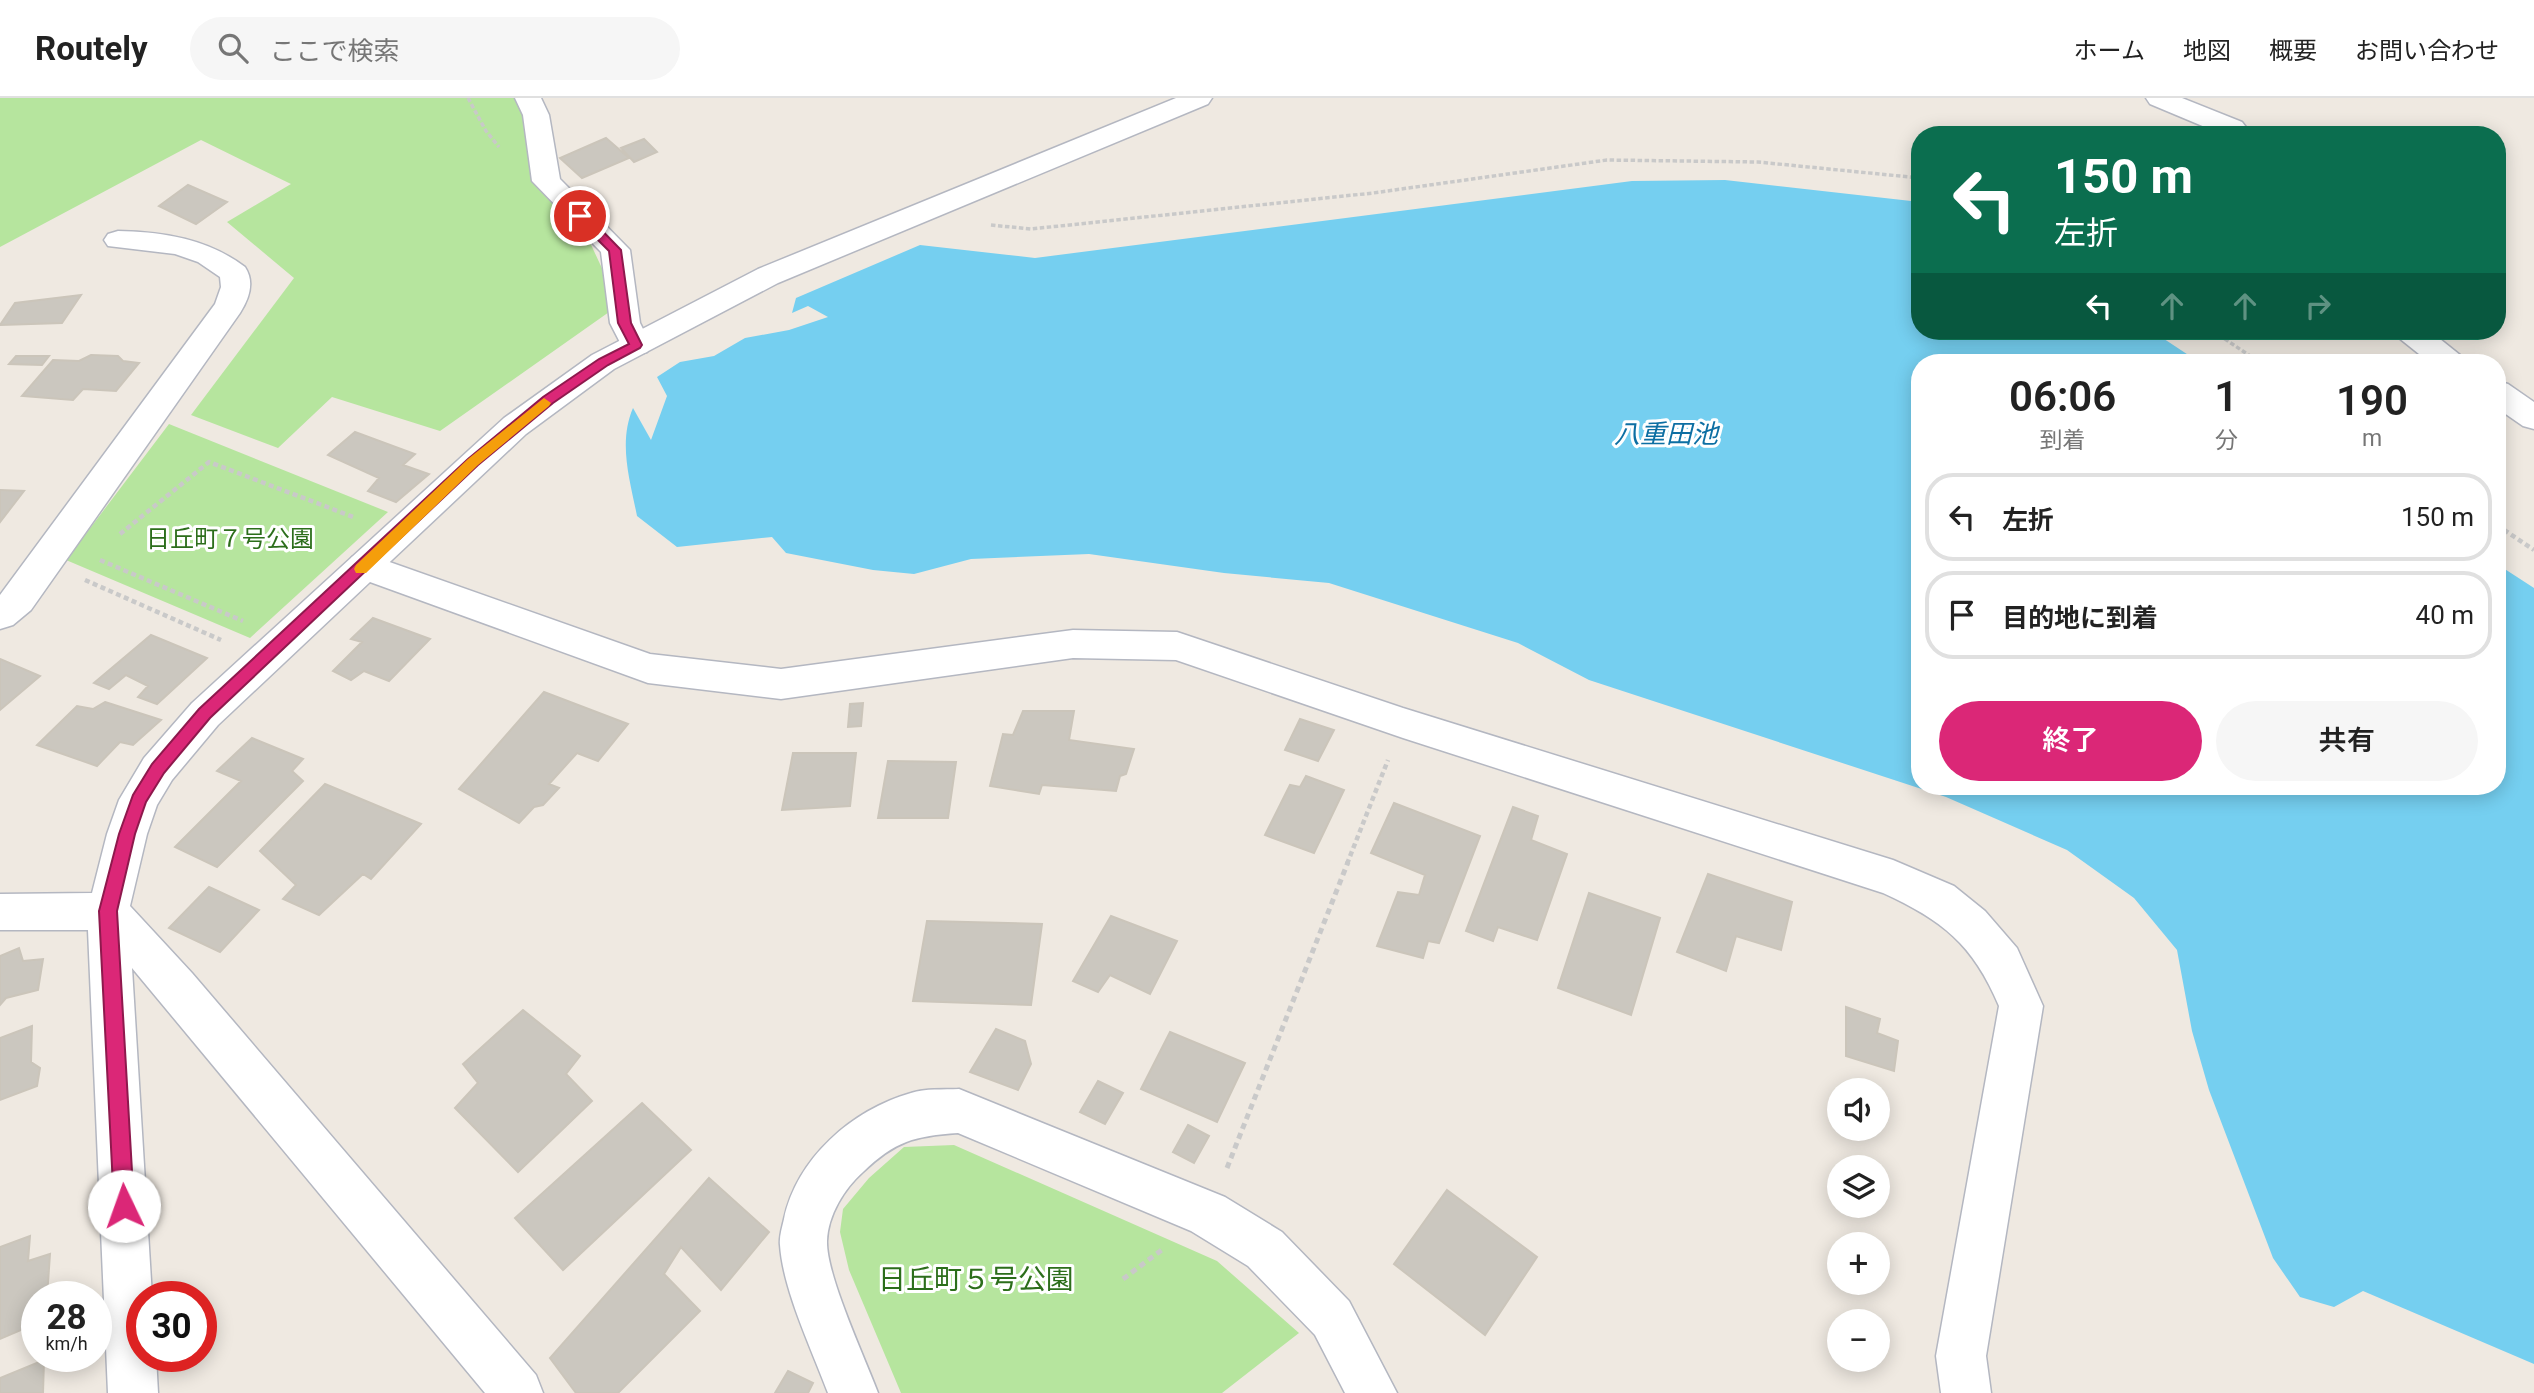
<!DOCTYPE html>
<html lang="ja">
<meta charset="utf-8">
<style>
:root{--surface:#fff;--page:#f6f6f6;--text:#222;--muted:#767676;--line:#e0e0e0;--accent:#db2777}
body{margin:0;font-family:Roboto,"Noto Sans JP",sans-serif;background:var(--page);color:var(--text);height:100vh;display:flex;flex-direction:column;font-size:26px;white-space:nowrap}
*{box-sizing:border-box;margin:0}
p{font-size:23px;color:var(--muted)}
.icon{flex:none;width:38px;height:38px;fill:none;stroke:currentColor;stroke-width:2;stroke-linecap:round;stroke-linejoin:round}
.map{position:relative;flex:1;overflow:hidden}
.sheet{position:absolute;left:1911px;top:256px;width:595px;height:441px;display:flex;flex-direction:column;background:var(--surface);border-radius:28px;box-shadow:0 4px 18px #0003}
.sheet>*{flex:none}
.banner{position:absolute;left:1911px;top:28px;width:595px;height:214px;border-radius:28px;box-shadow:0 4px 18px #0003;background:#0b6e4f;color:#fff;overflow:hidden}
.tools{position:absolute;left:1827px;top:980px;display:grid;gap:14px}
.tools a{display:grid;place-items:center;width:63px;height:63px;border-radius:50%;background:var(--surface);box-shadow:0 4px 18px #0003;font-size:35px}
.speed{position:absolute;left:21px;top:1183px;display:flex;gap:14px;font-size:35px;font-weight:700;text-align:center}
.speed>*{display:grid;place-content:center;width:91px;height:91px;border-radius:50%;background:var(--surface);box-shadow:0 4px 18px #0003;line-height:1}
.speed small{font-size:18px;font-weight:400}
.speed .limit{border:10px solid #d22;background:#fff;color:#111}
.pin{position:absolute;display:grid;place-items:center;width:60px;height:60px;color:#fff;margin:-30px;border:4px solid #fff;border-radius:50%;box-shadow:0 2px 7px #0007}
.me{position:absolute;width:77px;margin:-38px;rotate:357deg;stroke-linejoin:round;filter:drop-shadow(0 0 5px #0008)}
.turn{display:flex;align-items:center;gap:24px;height:147px;padding:0 28px;font-size:32px}
.turn .icon{width:91px;height:91px;stroke-width:2.5}
.turn b{display:block;font-size:49px;line-height:60px}
.lanes{display:flex;align-items:center;height:66px;padding:0 28px;background:#0003;justify-content:center;gap:35px;direction:ltr}
.lanes .off{opacity:.35}
.eta{display:flex;justify-content:space-evenly;align-items:center;height:119px;text-align:center}
.eta b{font-size:42px;font-weight:600;line-height:49px}
.button{display:flex;gap:14px;margin-top:auto;padding:14px 28px}
.button a{flex:1;height:80px;border-radius:42px;background:var(--accent);color:#fff;font-size:28px;font-weight:600;line-height:80px;text-align:center}
.button a+a{background:var(--page);color:var(--text)}
ul{padding:0;list-style:none}
li{display:flex;align-items:center;gap:21px;height:88px;margin:0 14px 10px;padding:0 14px;border:4px solid var(--line);border-radius:28px}
li div{flex:1}
li b{display:block;font-size:26px}
li em{font-style:normal}
header{display:flex;align-items:center;gap:42px;box-sizing:border-box;height:98px;padding:0 35px;background:var(--surface);border-bottom:2px solid var(--line)}
header strong{font-size:33px}
nav{display:flex;gap:38px;margin-inline-start:auto;font-size:24px}
.search{width:490px;height:63px;background:var(--page);display:flex;align-items:center;gap:18px;box-sizing:border-box;padding:0 24px;border-radius:38px;color:var(--muted);font-size:26px}
.map>svg:first-child{display:block}
.green{fill:#b6e59e}
.water{fill:#75cff0}
.building{fill:#cbc7bf;stroke:#cbc5ba;stroke-width:2}
.lines{fill:none;stroke-linecap:round;stroke-linejoin:round}
.street-casing{stroke:#b4b7c1;stroke-width:3}
.secondary-casing{stroke:#b4b7c1;stroke-width:3}
.path-far2{stroke:#c9c9c9;stroke-width:3.5;stroke-dasharray:4.5 2.5;stroke-linecap:butt}
.path-far1{stroke:#c9c9c9;stroke-width:4.5;stroke-dasharray:5 3.5;stroke-linecap:butt}
.path{stroke:#c9c9c9;stroke-width:5;stroke-dasharray:6 4.5;stroke-linecap:butt}
.street{fill:#fff;fill-rule:evenodd}
.secondary{fill:#fff;fill-rule:evenodd}
.route{fill:#db2777;stroke:#8e194d;stroke-width:2}
.slow{fill:#f59e0b}
.labels{text-anchor:middle;dominant-baseline:central;stroke-width:6;stroke-linejoin:round;paint-order:stroke}
.park-label{font-size:24px;fill:#2c6e1b;stroke:#fff}
.water-label{font-size:26px;font-style:italic;fill:#0d6fa3;stroke:#fff}
.near-park-label{font-size:28px;fill:#2c6e1b;stroke:#fff}
</style>
<header>
<strong>Routely</strong>
<div class="search"><svg class="icon" aria-label="search" viewBox="0 0 24 24"><circle cx="10" cy="10" r="6"/><path d="M15 15l6 6"/></svg>ここで検索</div>
<nav><a>ホーム</a><a>地図</a><a>概要</a><a>お問い合わせ</a></nav>
</header>
<div class="map">
<svg width="2534" height="1295" viewBox="0 0 2534 1295">
<rect width="100%" height="100%" fill="#efe9e1"/>
<path class="green" d="M0 0H523L619 207 440 333 332 299 278 350 191 317 294 180 227 124 291 86 201 42 0 149Z
M169 326 388 414 250 540 66 462Z
M954 1047 1217 1163 1299 1235 1222 1295H901L849 1172 840 1134 843 1111 869 1080 904 1049Z"/>
<path class="water" d="M1725 82 1920 104V233H2152L2199 264H1920V688H2497V466L2534 490V1266L2363 1193 2334 1209 2300 1199 2273 1160 2209 992 2192 933 2177 852 2134 800 2067 752 1946 699 1589 582 1518 545 1329 485 1224 475 1089 456 971 461 914 476 873 472 786 455 772 439 677 449 637 418C630 382 618 345 633 310L651 342 667 298 657 279 680 264 714 258 745 240 789 232 828 219 808 208 792 215 796 200 920 147 1035 160 1632 83Z"/>
<path class="building" d="M606 40 629 60 582 80 560 60Z
M644 41 657 54 634 64 621 50Z
M188 87 227 104 196 126 159 108Z
M81 197 62 225 0 227 15 205Z
M91 257 118 258 123 263 139 265 116 293 83 291 73 302 22 298 53 262 79 263Z
M16 258H49L42 267 9 266Z
M355 334 415 356 403 367 429 376 396 404 368 393 379 380 328 357Z
M0 392 24 393 0 424Z
M373 520 430 541 389 583 364 573 351 582 333 573 362 544 351 541Z
M151 537 207 560 157 606 138 599 148 588 126 577 109 591 94 585Z
M0 561 40 578 0 612Z
M544 594 628 626 598 663 577 655 549 686 559 690 543 707 534 709 519 725 459 691Z
M105 604 161 622 133 647 120 644 97 668 37 647 77 608 93 611Z
M863 605 861 628 848 629 850 606Z
M1023 613H1074L1069 642 1134 651 1126 676 1120 678 1116 693 1042 687 1039 696 990 688 1003 636 1013 637Z
M1300 621 1334 632 1318 663 1285 652Z
M252 640 303 661 292 673 303 683 217 769 175 749 241 683 217 673Z
M793 655H856L850 708 782 712Z
M888 663 956 664 948 720H878Z
M1306 678 1344 692 1314 755 1265 737 1290 687 1300 689Z
M325 686 421 726 371 781 363 776 319 817 283 801 296 787 260 753Z
M1394 705 1480 738 1439 845 1428 843 1423 860 1377 848 1398 794 1419 797 1425 777 1371 755Z
M1513 709 1538 718 1531 742 1567 756 1537 842 1498 829 1493 843 1466 833Z
M1708 776 1792 804 1781 852 1736 838 1726 873 1677 854Z
M209 789 259 812 220 854 169 830Z
M1589 795 1660 820 1631 917 1558 890Z
M1111 818 1177 843 1150 896 1110 877 1098 894 1073 883Z
M927 823 1042 826 1031 907 913 903Z
M19 850 23 863 43 861 38 892 6 900 0 907V858Z
M1846 909 1880 921 1877 935 1898 943 1894 973 1846 958Z
M523 912 580 958 566 976 592 1003 518 1074 455 1010 478 985 463 966Z
M32 928 31 964 40 970 37 988 0 1002V940Z
M996 931 1025 943 1031 966 1018 992 970 974Z
M1170 934 1245 965 1217 1024 1141 991Z
M1098 983 1123 995 1105 1026 1080 1014Z
M642 1005 691 1052 563 1172 515 1120Z
M1188 1027 1209 1038 1194 1065 1173 1054Z
M709 1080 769 1134 721 1192 681 1149 664 1176 700 1213 618 1295H576L550 1260Z
M1447 1092 1537 1159 1485 1237 1394 1166Z
M30 1138 28 1163 50 1156 47 1199H37V1225L0 1241V1149Z
M44 1262 43 1295H0V1280Z
M788 1273 813 1285 808 1295H775Z"/>
<g class="lines">
<g class="street-casing">
<path id="street" d="M515 0H541L549 17 560 81 630 152 640 225 651 247 647 254 636 257 625 254 610 225 601 154 532 83 523 17Z
M2146 0H2182L2242 24 2252 37H2224L2150 6Z
M118 133C165 134 208 141 245 169 255 184 249 201 240 215L31 512 13 527 0 531V497L215 206 221 189 220 179 198 164 175 156 108 148 104 142 108 136Z
M2395 233H2430L2460 257 2465 264H2429L2399 240Z
M2497 283 2508 286 2534 304V331L2523 328 2497 310Z
M364 455 650 556 781 571 1073 532 1177 534 1403 610 1893 762 1954 788 1985 813 2017 850 2043 908 1986 1258 1991 1295H1941L1936 1258 1999 908C1973 846 1942 822 1883 795L1403 640 1176 562 1073 560 781 601 648 585 370 484 218 627 172 682 157 707 147 736 130 808 192 875 536 1277 543 1295H485L132 870 152 1199H142V1258H156L158 1295H108L88 832H0V796L92 795 107 736 119 702 144 660 192 605 352 459Z
M959 991 1225 1099 1282 1134 1349 1203 1397 1295H1345L1315 1237 1248 1168 1191 1133 958 1035C915 1038 895 1043 863 1074 844 1091 828 1117 827 1143 826 1177 865 1260 878 1295H828C812 1252 783 1192 780 1147 779 1139 782 1130 784 1121 797 1060 852 1012 911 995 925 990 944 992 959 991Z"/>
</g>
<g class="secondary-casing">
<path id="secondary" d="M1176 0H1212L1208 6 778 185 614 271 526 336 376 477 364 481 352 477 346 468 352 459 504 320 592 257 758 171Z"/>
</g>
<path class="path-far2" d="M468 0 486 33 499 49
M991 127 1031 131 1373 95 1607 62 1758 64 1920 80
M2213 233 2259 264"/>
<path class="path-far1" d="M2497 427 2534 452
M120 436 209 364 356 420
M100 462 243 523
M85 482 221 542
M1347 766 1388 662"/>
<path class="path" d="M1227 1070 1348 764
M1123 1181 1163 1151"/>
<use href="#street" class="street"/>
<use href="#secondary" class="secondary"/>
</g>
<path class="route" d="M576 115H585L621 152 631 225 642 247 640 250 608 267 553 305 478 367 210 620 164 675 146 704 135 736 117 813 134 1108 131 1115 124 1118 117 1115 114 1108 99 813 119 736 133 697 152 666 199 611 468 361 543 299 599 261 629 246 618 225 609 153 576 120Z"/>
<path class="slow" d="M544 300 551 305 549 308 478 367 366 475H356L354 471 356 467 468 361Z"/>
<g class="labels">
<g class="park-label">
<text x="230" y="441">日丘町７号公園</text>
</g>
<g class="water-label">
<text x="1666" y="336">八重田池</text>
</g>
<g class="near-park-label">
<text x="976" y="1181">日丘町５号公園</text>
</g>
</g>
</svg>
<div class="tools">
<a><svg class="icon" aria-label="sound" viewBox="0 0 24 24"><path d="M4 9h4l5-4v14l-5-4H4zM17 9q2 3 0 6"/></svg></a>
<a><svg class="icon" aria-label="layers" viewBox="0 0 24 24"><path d="M12 4l9 5-9 5-9-5zM3 14l9 5 9-5"/></svg></a>
<a>+</a>
<a>−</a>
</div>
<div class="speed"><div>28<small>km/h</small></div><div class="limit">30</div></div>
<div class="pin" style="left:580px;top:118px;background:#d93025"><svg class="icon" aria-label="arrive" viewBox="0 0 24 24"><path d="M6 21V4h12l-3 4 3 4H6"/></svg></div>
<svg class="me" style="left:124px;top:1108px" viewBox="-20 -20 40 40"><circle r="19" fill="#fff"/><path d="M0-13L10 11 0 6-10 11z" fill="#db2777"/></svg>
<div class="banner">
<div class="turn"><svg class="icon" aria-label="left" viewBox="0 0 24 24"><path d="M17 20v-9H6M10 6l-5 5 5 5"/></svg><div><b>150 m</b>左折</div></div>
<div class="lanes"><svg class="icon" aria-label="left" viewBox="0 0 24 24"><path d="M17 20v-9H6M10 6l-5 5 5 5"/></svg><svg class="icon off" aria-label="ahead" viewBox="0 0 24 24"><path d="M12 20V5M6 11l6-6 6 6"/></svg><svg class="icon off" aria-label="ahead" viewBox="0 0 24 24"><path d="M12 20V5M6 11l6-6 6 6"/></svg><svg class="icon off" aria-label="right" viewBox="0 0 24 24"><path d="M7 20v-9h11M14 6l5 5-5 5"/></svg></div>
</div>
<section class="sheet">
<div class="eta">
<div><b>06:06</b><p>到着</p></div>
<div><b>1</b><p>分</p></div>
<div><b>190</b><p>m</p></div>
</div>
<ul>
<li><svg class="icon" aria-label="left" viewBox="0 0 24 24"><path d="M17 20v-9H6M10 6l-5 5 5 5"/></svg><div><b>左折</b></div><em>150 m</em></li>
<li><svg class="icon" aria-label="arrive" viewBox="0 0 24 24"><path d="M6 21V4h12l-3 4 3 4H6"/></svg><div><b>目的地に到着</b></div><em>40 m</em></li>
</ul>
<div class="button"><a>終了</a><a>共有</a></div>
</section>
</div>
